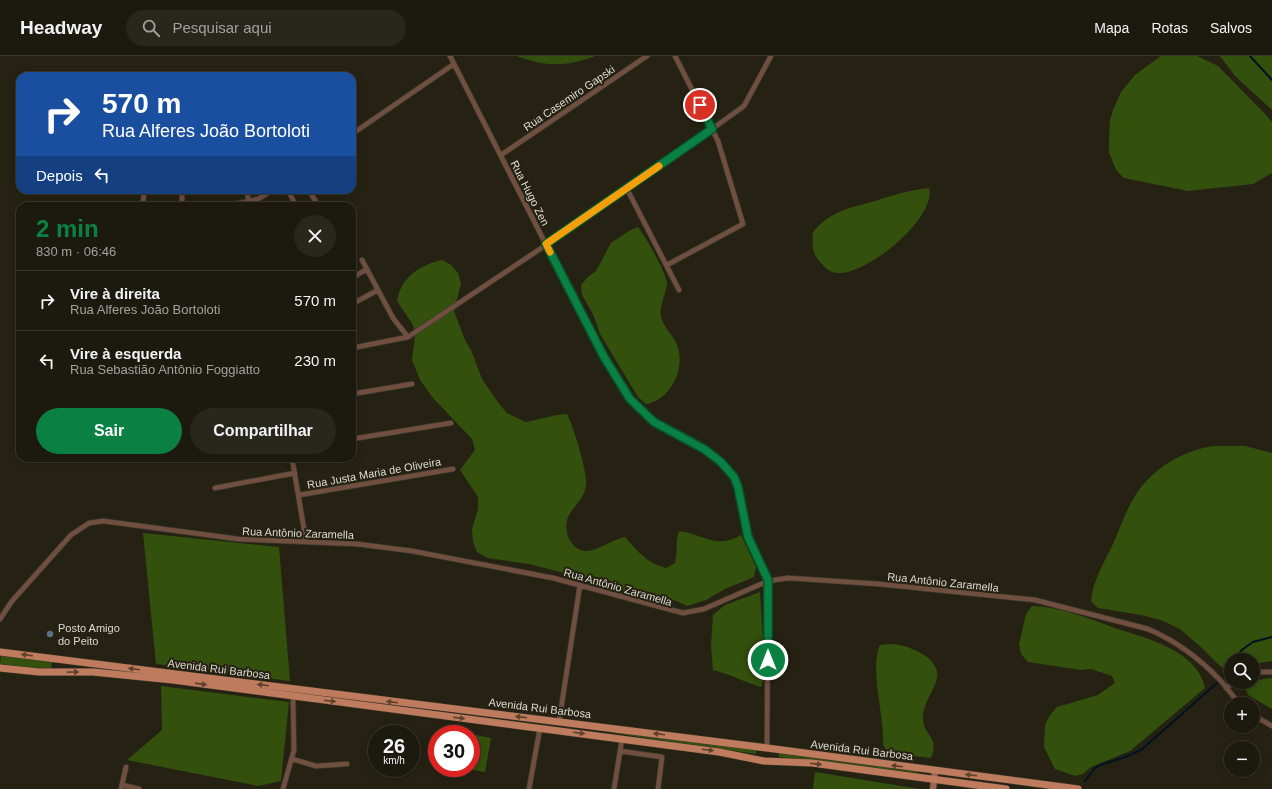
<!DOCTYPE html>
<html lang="pt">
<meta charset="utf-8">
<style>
:root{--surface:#1c1a0e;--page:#29271c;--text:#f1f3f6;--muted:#a0a19e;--line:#3a382e;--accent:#0b8043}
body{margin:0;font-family:Helvetica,sans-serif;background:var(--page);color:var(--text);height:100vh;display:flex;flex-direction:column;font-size:15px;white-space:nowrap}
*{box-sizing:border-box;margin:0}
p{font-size:13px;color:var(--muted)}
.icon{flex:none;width:22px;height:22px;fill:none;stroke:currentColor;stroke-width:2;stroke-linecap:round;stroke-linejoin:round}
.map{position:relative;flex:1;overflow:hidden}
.panel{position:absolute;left:16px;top:146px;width:340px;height:260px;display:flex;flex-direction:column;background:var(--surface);border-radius:12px;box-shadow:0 2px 10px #0003,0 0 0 1px var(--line)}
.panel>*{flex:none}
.banner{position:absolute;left:16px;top:16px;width:340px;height:122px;border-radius:12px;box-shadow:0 2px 10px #0003,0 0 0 1px var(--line);background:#1a4fa0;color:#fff;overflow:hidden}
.fabs{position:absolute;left:1224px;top:597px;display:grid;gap:8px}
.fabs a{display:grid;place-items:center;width:36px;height:36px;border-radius:50%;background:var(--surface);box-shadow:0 2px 10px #0003,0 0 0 1px var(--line);font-size:20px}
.speed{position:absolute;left:368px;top:669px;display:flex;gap:8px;font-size:20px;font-weight:700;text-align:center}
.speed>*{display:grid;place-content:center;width:52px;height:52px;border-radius:50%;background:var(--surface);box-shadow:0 2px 10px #0003,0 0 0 1px var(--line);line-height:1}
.speed small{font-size:10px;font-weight:400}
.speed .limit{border:6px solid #d22;background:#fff;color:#111}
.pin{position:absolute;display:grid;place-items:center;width:34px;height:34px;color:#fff;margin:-17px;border:2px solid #fff;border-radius:50%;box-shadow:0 1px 4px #0007}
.me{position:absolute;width:44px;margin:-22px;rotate:0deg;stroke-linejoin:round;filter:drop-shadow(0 0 3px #0008)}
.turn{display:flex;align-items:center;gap:14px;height:84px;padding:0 20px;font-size:18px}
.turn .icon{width:52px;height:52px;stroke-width:2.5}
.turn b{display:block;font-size:28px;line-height:34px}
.then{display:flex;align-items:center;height:38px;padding:0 20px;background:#0003;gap:8px;font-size:15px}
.round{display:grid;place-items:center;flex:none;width:42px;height:42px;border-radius:21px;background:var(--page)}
.summary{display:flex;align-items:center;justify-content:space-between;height:68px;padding:0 20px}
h1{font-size:24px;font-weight:700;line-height:30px;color:var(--accent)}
.primary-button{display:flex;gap:8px;margin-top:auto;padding:8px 20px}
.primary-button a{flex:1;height:46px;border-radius:24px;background:var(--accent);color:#fff;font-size:16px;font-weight:700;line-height:46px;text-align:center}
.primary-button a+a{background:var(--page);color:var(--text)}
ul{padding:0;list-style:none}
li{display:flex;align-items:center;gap:12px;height:60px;padding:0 20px;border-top:1px solid var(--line)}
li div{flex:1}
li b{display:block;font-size:15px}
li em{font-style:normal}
header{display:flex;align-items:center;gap:24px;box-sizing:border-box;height:56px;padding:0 20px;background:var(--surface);border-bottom:1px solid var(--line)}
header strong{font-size:19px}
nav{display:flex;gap:22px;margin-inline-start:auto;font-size:14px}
.search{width:280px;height:36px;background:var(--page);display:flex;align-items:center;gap:10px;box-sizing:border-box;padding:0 14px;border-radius:22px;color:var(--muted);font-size:15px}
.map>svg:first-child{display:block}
.green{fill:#33510d}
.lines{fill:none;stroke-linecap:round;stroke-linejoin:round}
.stream{stroke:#001221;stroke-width:2}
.street-casing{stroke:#403c2e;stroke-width:6}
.secondary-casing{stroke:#403c2e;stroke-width:8}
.primary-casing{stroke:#403c2e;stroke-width:8}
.street{stroke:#704f41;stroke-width:4.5}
.secondary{stroke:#9d6852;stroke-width:6}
.primary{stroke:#bf7b5e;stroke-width:7}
.oneway{fill:#5c412d}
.route-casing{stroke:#07532c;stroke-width:10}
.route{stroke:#0b8043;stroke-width:7}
.slow{stroke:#f59e0b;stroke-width:7}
.service-dot{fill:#5c6f8a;stroke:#262213;stroke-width:1.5}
.labels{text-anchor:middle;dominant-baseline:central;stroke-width:4;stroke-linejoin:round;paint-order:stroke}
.street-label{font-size:11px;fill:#dddad1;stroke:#262213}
.poi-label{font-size:11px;fill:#dddad1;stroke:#262213;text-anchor:start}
</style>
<header>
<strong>Headway</strong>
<div class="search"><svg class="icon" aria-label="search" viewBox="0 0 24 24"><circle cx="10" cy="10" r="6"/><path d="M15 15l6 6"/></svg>Pesquisar aqui</div>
<nav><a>Mapa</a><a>Rotas</a><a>Salvos</a></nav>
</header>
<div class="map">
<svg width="1272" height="733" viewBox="0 0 1272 733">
<rect width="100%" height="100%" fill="#262213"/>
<path class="green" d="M517 0H595C566 11 545 11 517 0Z
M1161 0H1197L1218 10 1265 58 1272 66V117L1253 128 1188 135 1124 122 1116 114 1109 96V85L1110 64 1113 54 1121 36 1135 19Z
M1220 0H1272V54L1235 20Z
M929 132C937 162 865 221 836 217 830 216 825 212 821 207 812 198 812 188 813 176 830 155 850 152 875 145 893 139 910 134 929 132Z
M638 171C645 179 667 218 667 228 666 238 659 250 661 260 663 272 673 278 677 289 686 312 671 344 646 348L638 341 600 278 593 258 582 239 581 229 588 221 596 215 611 187 629 175Z
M442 204 451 209 458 217 461 227 454 255 465 284 471 294 482 323 500 349 507 357 526 366 557 359 567 358C573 369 588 418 586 429 584 445 571 451 567 464 564 477 571 493 585 495 596 496 613 483 625 481 637 495 648 508 666 512L675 507C678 495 675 486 679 475 704 478 716 494 741 479L756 511 754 521 725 533 706 544 687 550 677 545 623 535 604 527 529 508 488 502 477 496 473 485 472 473 478 453V441L460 414 475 394 472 383 433 342 420 324 412 304 415 280 413 269 397 245C401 221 420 209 442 204Z
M1214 390H1245L1272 397V605L1253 608V604H1231V615L1220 610 1202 592 1180 573 1161 564 1141 559 1098 552 1091 545C1093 524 1104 507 1113 488 1119 475 1123 462 1130 449 1146 416 1179 395 1214 390Z
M143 477 279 491 290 625 156 608Z
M760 536 765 618 761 631C744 626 730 618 713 614L711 590 713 559 725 549Z
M1032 550C1061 551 1088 562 1115 572 1136 579 1156 584 1175 595 1189 603 1202 616 1205 632L1130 695 1091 711 1083 718 1075 720 1055 713 1044 691 1045 669 1050 659 1057 651 1098 639 1115 627 1112 620 1091 613 1081 614 1028 606 1021 598 1019 588 1026 558Z
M890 588C906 588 941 601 937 622 934 636 922 648 923 663 924 681 940 680 931 702L889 697 883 689C885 662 869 613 880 589Z
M1 598 52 605 51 614 0 608Z
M1272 622V653L1248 639 1244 629 1263 623Z
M161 630 289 646 281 725 258 730 127 704 162 674Z
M612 675 756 693V698L612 677Z
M471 678 491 682 485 716 460 712H471Z
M779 697 918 714 917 717 779 701Z
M815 716 920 733H813Z"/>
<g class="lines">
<path class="stream" d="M1250 0 1272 24
M1233 604 1243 593 1253 586 1272 581
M1223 619 1231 606
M1085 725 1095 712 1100 709 1125 701 1141 694 1217 627"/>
<g class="street-casing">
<path id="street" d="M450 0 594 283 621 330 640 353 654 366 712 399 729 414 737 426 748 481 768 525 767 692
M352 78 454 8
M501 99 647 0
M627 133 679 234
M247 134 249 150
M288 134 296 150
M309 134 316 146
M142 150 145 134
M182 150V134
M226 150 258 143 273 134
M362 204 393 262 408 281
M667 209 743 168 718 85 675 0
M352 222 367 213
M352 248 378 234
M352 292 408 281 546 189 712 73 744 50 771 0
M352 338 412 328
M352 383 451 367
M292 402 306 485
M215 432 295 417
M299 439 453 413
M0 563 12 545 71 479 89 467 103 465 238 483 357 488 412 495 553 522 683 557 704 553 768 525 788 522 879 528 1035 544 1148 573C1174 584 1200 603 1220 624 1227 631 1232 640 1240 648
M1253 616H1272
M1226 632 1234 626
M1253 659 1272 670
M559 666 580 529
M620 695 662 701 658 733
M292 703 316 710 347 708
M122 729 139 733
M121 733 126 711
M283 733 294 694 293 641
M529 733 540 672
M614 733 622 683"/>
</g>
<g class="secondary-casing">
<path id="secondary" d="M933 733 935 715"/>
</g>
<g class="primary-casing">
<path id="primary" d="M0 596 767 692 1078 733
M0 612 39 616H93L173 624 719 696 764 705 812 707 1006 733"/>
</g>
<use href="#street" class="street"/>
<use href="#secondary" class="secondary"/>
<use href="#primary" class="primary"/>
</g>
<defs><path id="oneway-solid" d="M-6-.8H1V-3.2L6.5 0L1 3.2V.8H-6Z"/></defs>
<g class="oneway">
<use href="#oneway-solid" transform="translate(27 599) rotate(-173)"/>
<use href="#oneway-solid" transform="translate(134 613) rotate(-173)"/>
<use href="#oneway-solid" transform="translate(73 616) rotate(-1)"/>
<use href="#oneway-solid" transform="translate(201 628) rotate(8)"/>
<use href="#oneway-solid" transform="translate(263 629) rotate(-173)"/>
<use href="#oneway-solid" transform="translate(330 645) rotate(7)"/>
<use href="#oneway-solid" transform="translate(392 646) rotate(-173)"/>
<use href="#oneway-solid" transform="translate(521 661) rotate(-173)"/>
<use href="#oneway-solid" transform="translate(459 662) rotate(7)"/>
<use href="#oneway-solid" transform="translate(579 677) rotate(7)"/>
<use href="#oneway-solid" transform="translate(659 678) rotate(-173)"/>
<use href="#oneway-solid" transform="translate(708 694) rotate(7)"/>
<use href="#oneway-solid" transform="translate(816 708) rotate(7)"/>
<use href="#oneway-solid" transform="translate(897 710) rotate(-173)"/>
<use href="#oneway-solid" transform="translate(971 719) rotate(-173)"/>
</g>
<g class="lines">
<g class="route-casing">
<path id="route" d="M700 49 712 73 546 188 604 301 630 343 654 366 704 393 721 406 734 421 738 431 748 481 768 524V604"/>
</g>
<use href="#route" class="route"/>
<path class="slow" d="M550 196 546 188 659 110"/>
</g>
<circle class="service-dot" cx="50" cy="578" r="4"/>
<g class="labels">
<g class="street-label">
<text transform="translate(569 42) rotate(-34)">Rua Casemiro Gapski</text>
<text transform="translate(530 137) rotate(63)">Rua Hugo Zen</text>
<text transform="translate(374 417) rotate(-10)">Rua Justa Maria de Oliveira</text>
<text transform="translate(298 477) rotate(2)">Rua Antônio Zaramella</text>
<text transform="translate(943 526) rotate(6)">Rua Antônio Zaramella</text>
<text transform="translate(618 531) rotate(16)">Rua Antônio Zaramella</text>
<text transform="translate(219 613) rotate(7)">Avenida Rui Barbosa</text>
<text transform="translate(540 652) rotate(7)">Avenida Rui Barbosa</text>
<text transform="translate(862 694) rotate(7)">Avenida Rui Barbosa</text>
</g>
<g class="poi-label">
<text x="58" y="572">Posto Amigo<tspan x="58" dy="13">do Peito</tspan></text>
</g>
</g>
</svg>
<div class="fabs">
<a><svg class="icon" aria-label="search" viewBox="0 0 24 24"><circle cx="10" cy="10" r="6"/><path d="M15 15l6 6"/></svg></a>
<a>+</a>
<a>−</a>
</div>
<div class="speed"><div>26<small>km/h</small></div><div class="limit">30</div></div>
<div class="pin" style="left:700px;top:49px;background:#d93025"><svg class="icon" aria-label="arrive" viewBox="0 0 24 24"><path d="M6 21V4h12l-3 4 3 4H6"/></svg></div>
<svg class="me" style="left:768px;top:604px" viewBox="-20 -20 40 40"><circle r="17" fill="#0b8043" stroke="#fff" stroke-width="3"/><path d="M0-11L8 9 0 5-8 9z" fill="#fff"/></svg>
<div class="banner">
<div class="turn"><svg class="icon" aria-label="right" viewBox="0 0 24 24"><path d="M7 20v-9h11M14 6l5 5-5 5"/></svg><div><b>570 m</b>Rua Alferes João Bortoloti</div></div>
<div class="then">Depois<svg class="icon" aria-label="left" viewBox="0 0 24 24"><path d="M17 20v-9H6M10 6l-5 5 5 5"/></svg></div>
</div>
<section class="panel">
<div class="summary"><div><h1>2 min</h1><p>830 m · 06:46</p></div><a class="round"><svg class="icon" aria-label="close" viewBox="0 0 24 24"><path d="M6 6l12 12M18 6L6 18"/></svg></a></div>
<ul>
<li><svg class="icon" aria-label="right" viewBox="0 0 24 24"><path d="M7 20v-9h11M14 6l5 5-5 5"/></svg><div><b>Vire à direita</b><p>Rua Alferes João Bortoloti</p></div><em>570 m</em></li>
<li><svg class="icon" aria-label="left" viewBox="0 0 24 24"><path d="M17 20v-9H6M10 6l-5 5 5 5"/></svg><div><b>Vire à esquerda</b><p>Rua Sebastião Antônio Foggiatto</p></div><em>230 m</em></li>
</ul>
<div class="primary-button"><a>Sair</a><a>Compartilhar</a></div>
</section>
</div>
